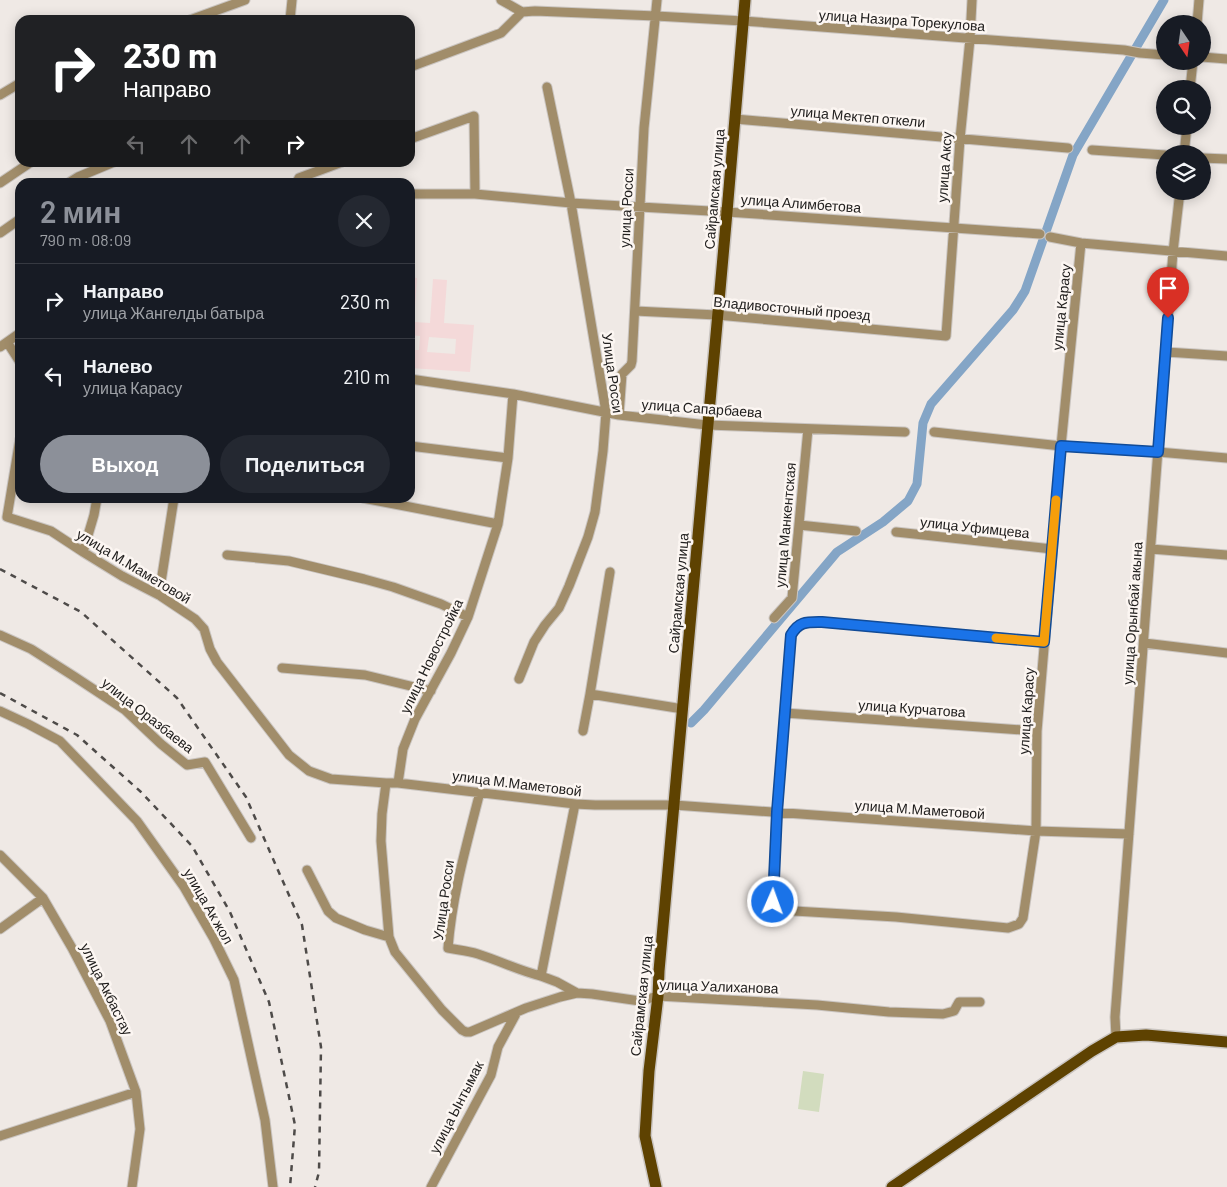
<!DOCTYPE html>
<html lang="ru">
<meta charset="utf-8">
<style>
:root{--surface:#171b24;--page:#242831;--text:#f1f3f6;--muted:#9ea1a6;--line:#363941;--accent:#8c9099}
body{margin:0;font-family:Barlow,sans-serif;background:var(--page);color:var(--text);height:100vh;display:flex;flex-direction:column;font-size:19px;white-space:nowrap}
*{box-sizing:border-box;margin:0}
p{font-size:16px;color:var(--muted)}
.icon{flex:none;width:28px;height:28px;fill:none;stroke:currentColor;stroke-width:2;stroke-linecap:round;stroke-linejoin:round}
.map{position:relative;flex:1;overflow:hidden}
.details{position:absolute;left:15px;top:178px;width:400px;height:325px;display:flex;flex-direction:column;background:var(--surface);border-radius:15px;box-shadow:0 2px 12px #0003}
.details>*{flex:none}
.guide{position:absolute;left:15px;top:15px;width:400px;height:152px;border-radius:15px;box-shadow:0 2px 12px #0003;background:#202124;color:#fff;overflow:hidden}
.needle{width:32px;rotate:167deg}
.buttons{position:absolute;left:1156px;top:15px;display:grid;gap:10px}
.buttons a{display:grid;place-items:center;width:55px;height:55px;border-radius:50%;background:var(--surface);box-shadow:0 2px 12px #0003;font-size:25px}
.pin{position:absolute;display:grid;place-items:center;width:42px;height:42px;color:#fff;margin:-51px -21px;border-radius:50% 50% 50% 0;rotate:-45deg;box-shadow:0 0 5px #0007}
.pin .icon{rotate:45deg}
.me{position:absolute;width:55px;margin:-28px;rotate:2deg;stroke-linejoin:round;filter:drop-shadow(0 0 4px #0008)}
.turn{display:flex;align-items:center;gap:18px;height:105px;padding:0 25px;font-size:22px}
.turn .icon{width:65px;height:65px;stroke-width:2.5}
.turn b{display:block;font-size:35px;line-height:42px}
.lanes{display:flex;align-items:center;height:48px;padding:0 25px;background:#0003;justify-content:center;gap:25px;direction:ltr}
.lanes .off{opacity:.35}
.round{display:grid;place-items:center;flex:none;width:52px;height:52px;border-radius:26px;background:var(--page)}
.overview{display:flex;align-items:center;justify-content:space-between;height:85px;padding:0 25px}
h1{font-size:30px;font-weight:600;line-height:38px;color:var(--accent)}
.action{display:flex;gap:10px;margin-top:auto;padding:10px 25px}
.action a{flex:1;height:58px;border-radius:30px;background:var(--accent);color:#fff;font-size:20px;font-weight:600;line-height:58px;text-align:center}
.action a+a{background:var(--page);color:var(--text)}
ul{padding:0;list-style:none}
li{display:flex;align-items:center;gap:15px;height:75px;padding:0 25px;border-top:1px solid var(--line)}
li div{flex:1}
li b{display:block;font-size:19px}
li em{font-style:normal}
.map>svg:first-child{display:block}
.education{fill:#f4d9d9;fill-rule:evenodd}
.green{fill:#d2dcbe}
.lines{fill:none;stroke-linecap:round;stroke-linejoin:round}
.canal{stroke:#84a5c6;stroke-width:9}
.minor-casing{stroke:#cac5c1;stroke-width:11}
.major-casing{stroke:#cac5c1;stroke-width:14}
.minor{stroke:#a18d6a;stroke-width:9}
.major{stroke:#5e4201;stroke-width:11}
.rail{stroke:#4e4b49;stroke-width:2.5;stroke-dasharray:6 6;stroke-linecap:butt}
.route-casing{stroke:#114b97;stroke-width:12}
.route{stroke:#1a73e8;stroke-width:9}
.slow{stroke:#f59e0b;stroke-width:9}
.labels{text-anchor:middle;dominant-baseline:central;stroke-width:5;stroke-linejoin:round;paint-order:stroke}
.street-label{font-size:14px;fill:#22201f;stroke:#fcf6f2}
</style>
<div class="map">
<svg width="1227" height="1187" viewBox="0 0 1227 1187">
<rect width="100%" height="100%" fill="#efe9e5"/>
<path class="education" d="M410 277 417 278 414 322 430 323 433 279 447 280 444 323 474 325 470 372 410 368V350H419L420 336 410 335ZM429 337 456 339 455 354 427 352Z"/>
<path class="green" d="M803 1071 824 1074 819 1112 798 1109Z"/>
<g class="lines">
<path class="canal" d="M691 723 704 710 837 552 883 522 908 501 917 484 923 423 931 404 1013 310 1025 291 1073 155 1164 0"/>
<g class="minor-casing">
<path id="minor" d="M501 0 522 12 535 11 656 16 743 21 1124 50 1140 53 1165 55
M190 20 245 0
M290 20 292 0
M1197 24 1199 0
M1202 57 1227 59
M410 67 501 33 522 12
M1190 89 1193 61
M0 95 20 83
M735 119 1068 148
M410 139 474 116 475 194
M1092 150 1165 155
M1184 154 1187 126
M1202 158 1227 159
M70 182 78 177 114 162
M297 182 299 178 342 162
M0 183 31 162
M410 194H475L571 203 727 212 1040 234
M0 233 20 219
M1050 237 1081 243 1227 256
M635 311 717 315 946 336 960 139 970 39 972 0
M7 342 20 362
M0 347 20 333
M1166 352 1227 356
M410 379 513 394 619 415 707 425 905 432
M619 415 622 374 631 365 632 361 644 128 657 0
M934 432 1061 446 1158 452 1227 458
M20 439 7 517 51 531 83 552 122 576 159 595 195 619 204 629 210 649 217 662 289 755 309 771 331 779 386 783H398L575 804 595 805H674L1036 831 1129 834
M410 446 508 458
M363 498 498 524
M799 525 856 531
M896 532 1052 549
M1151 549 1227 555
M83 552 94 515 97 498
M227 555 289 561 364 579 393 587 441 604 468 617
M159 595 174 498
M774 618 792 598 808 429
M0 635 31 649 75 677 125 710 161 744 187 765 205 762 251 838
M1044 642 822 622C807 622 799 621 791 635L777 813 773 898 775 906 781 909 794 911 896 917 1008 928 1019 924 1023 918 1036 831 1037 731 1061 446 1081 243
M1144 643 1227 653
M282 668 365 675 431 691
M519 679 534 642 545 625 559 608 569 586 588 537 595 512 603 451 606 412 571 203 547 87
M590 694 683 709
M0 711 28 724 60 741 137 821 184 887 214 939 234 980 265 1120 273 1187
M785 713 1037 731
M583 731 590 694 610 572
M386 783 382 814 381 841 389 937 395 952 442 1010 462 1030 466 1032H470L526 1008 560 997 577 993 592 994 640 1001 658 996 817 1005 889 1012 943 1014 954 1011 959 1002H980
M398 783 403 749 415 719 451 653 468 617 498 524 508 458 513 394
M480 792C467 843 452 895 448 948 458 950 468 951 478 954 500 961 520 971 541 976
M575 804 541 976 557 982 577 993
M0 855 43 898 72 948 110 1021 136 1092 140 1129 132 1187
M307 870 328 911 336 918 365 930 389 937
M0 929 43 898
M1116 1037 1115 1017 1173 252 1180 191
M0 1136 136 1092
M431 1187 491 1075 498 1047 517 1012"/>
</g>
<g class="major-casing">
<path id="major" d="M656 1187 645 1136 649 1071 658 996 659 971 727 212 745 0
M892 1187 1092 1051 1116 1037 1146 1035 1227 1042"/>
</g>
<use href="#minor" class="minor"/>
<use href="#major" class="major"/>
<path class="rail" d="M0 569 81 612 177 698 246 797 302 925 321 1047 319 1172 315 1187
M0 693 77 735 141 792 192 846 230 912 269 1002 295 1125 290 1187"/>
</g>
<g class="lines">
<g class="route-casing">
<path id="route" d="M773 902 777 812 791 635C799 621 807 622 822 622L1044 642 1061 446 1158 452 1168 318"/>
</g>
<use href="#route" class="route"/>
<path class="slow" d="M996 638 1044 642 1056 500"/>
</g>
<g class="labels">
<g class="street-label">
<text transform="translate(902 20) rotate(4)">улица Назира Торекулова</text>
<text transform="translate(858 116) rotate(5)">улица Мектеп откели</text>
<text transform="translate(944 167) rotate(-86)">улица Аксу</text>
<text transform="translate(714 189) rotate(-85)">Сайрамская улица</text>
<text transform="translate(801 203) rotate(4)">улица Алимбетова</text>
<text transform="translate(626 208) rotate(-87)">улица Росси</text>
<text transform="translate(1061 307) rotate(-84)">улица Карасу</text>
<text transform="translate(792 308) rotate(5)">Владивосточный проезд</text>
<text transform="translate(613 373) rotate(82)">Улица Росси</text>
<text transform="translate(702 408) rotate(4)">улица Сапарбаева</text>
<text transform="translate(785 525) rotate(-85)">улица Манкентская</text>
<text transform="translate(975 527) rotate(6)">улица Уфимцева</text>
<text transform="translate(134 566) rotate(31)">улица М.Маметовой</text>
<text transform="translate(678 593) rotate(-85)">Сайрамская улица</text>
<text transform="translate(1132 613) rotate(-86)">улица Орынбай акына</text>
<text transform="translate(431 656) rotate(-64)">улица Новостройка</text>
<text transform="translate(912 708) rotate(4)">улица Курчатова</text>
<text transform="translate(1026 711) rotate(-86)">улица Карасу</text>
<text transform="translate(148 715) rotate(38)">улица Оразбаева</text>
<text transform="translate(517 783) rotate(7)">улица М.Маметовой</text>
<text transform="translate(920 809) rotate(4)">улица М.Маметовой</text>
<text transform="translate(443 900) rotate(-82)">Улица Росси</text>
<text transform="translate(209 906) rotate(60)">улица Ак жол</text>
<text transform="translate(719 986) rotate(2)">улица Уалиханова</text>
<text transform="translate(107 989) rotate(64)">улица Акбастау</text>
<text transform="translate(641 996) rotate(-84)">Сайрамская улица</text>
<text transform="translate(456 1107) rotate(-63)">улица Ынтымак</text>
</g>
</g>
</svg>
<div class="buttons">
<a><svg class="needle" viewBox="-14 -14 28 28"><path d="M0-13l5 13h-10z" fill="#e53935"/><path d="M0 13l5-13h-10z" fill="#9ea1a6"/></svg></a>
<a><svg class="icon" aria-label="search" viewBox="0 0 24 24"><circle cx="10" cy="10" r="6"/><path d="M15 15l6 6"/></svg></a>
<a><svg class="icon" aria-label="layers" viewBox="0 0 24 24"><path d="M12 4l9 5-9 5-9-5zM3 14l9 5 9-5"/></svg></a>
</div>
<div class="pin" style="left:1168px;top:318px;background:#d93025"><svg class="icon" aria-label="arrive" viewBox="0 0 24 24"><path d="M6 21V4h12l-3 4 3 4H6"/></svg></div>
<svg class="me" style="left:773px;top:902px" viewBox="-20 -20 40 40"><circle r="17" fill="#1a73e8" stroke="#fff" stroke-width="3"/><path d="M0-11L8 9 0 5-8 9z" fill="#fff"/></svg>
<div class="guide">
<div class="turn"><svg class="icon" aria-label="right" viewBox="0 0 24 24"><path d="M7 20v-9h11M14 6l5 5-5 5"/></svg><div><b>230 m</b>Направо</div></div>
<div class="lanes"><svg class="icon off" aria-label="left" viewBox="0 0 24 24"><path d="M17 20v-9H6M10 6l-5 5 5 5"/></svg><svg class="icon off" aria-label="ahead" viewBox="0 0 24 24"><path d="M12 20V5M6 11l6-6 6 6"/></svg><svg class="icon off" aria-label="ahead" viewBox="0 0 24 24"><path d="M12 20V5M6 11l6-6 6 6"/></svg><svg class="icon" aria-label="right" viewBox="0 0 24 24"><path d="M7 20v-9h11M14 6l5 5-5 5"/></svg></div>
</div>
<section class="details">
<div class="overview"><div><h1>2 мин</h1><p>790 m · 08:09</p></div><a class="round"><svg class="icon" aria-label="close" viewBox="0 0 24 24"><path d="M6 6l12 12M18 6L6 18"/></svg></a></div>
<ul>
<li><svg class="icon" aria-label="right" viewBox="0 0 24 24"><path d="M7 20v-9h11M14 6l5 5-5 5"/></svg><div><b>Направо</b><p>улица Жангелды батыра</p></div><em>230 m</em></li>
<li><svg class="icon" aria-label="left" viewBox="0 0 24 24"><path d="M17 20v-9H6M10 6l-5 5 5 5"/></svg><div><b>Налево</b><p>улица Карасу</p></div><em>210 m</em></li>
</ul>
<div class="action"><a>Выход</a><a>Поделиться</a></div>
</section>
</div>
